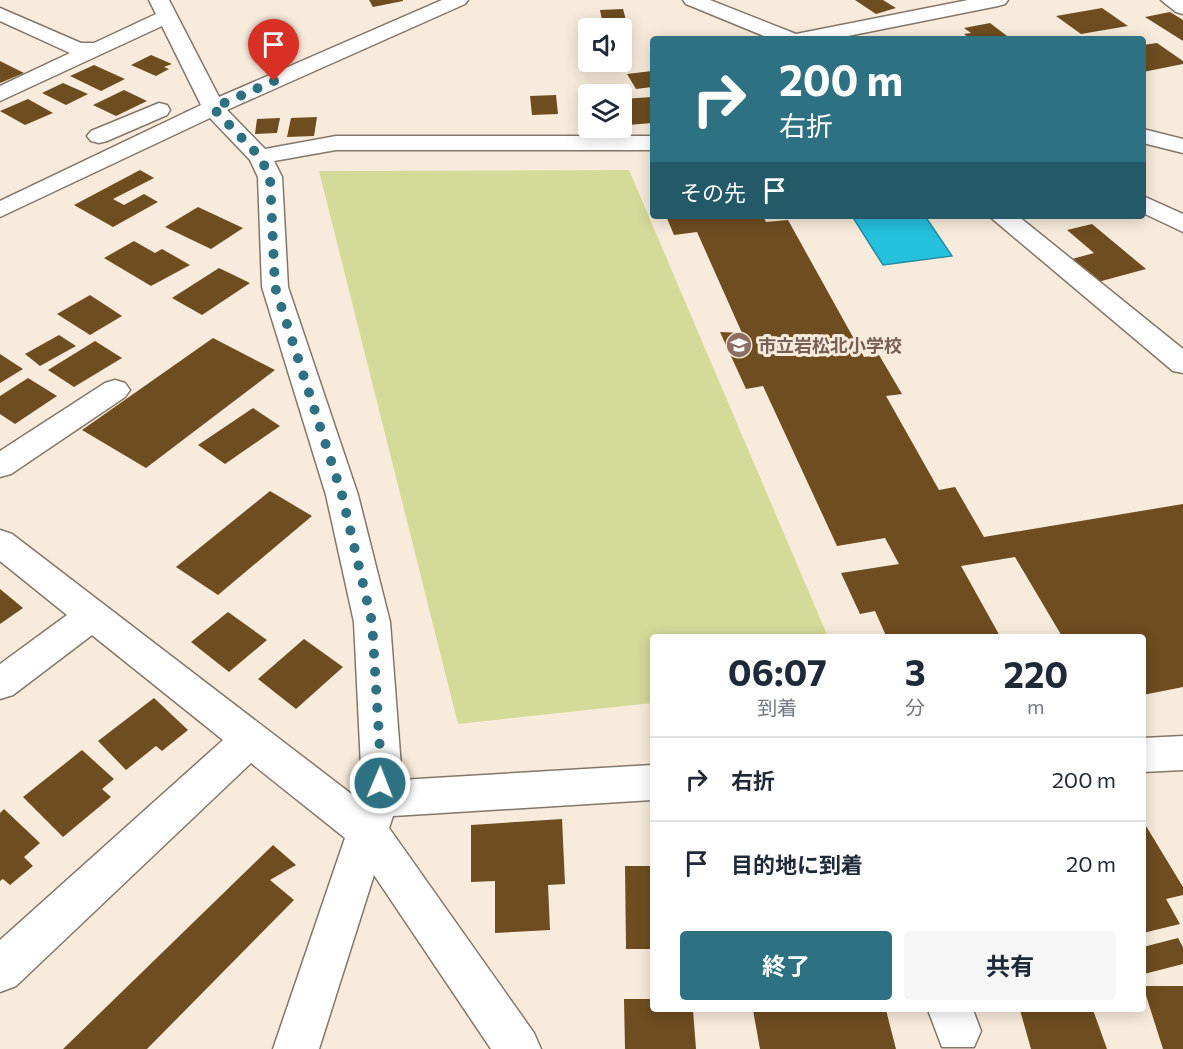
<!DOCTYPE html>
<html lang="ja">
<meta charset="utf-8">
<style>
:root{--surface:#fff;--page:#f6f6f7;--text:#1f2937;--muted:#747a83;--line:#e0e1e3;--accent:#2e7182}
body{margin:0;font-family:Commissioner,"Noto Sans JP",sans-serif;background:var(--page);color:var(--text);height:100vh;display:flex;flex-direction:column;font-size:22px;white-space:nowrap}
*{box-sizing:border-box;margin:0}
p{font-size:20px;color:var(--muted)}
.icon{flex:none;width:33px;height:33px;fill:none;stroke:currentColor;stroke-width:2;stroke-linecap:round;stroke-linejoin:round}
.map{position:relative;flex:1;overflow:hidden}
.drawer{position:absolute;left:650px;top:634px;width:496px;height:378px;display:flex;flex-direction:column;background:var(--surface);border-radius:6px;box-shadow:0 3px 15px #0003}
.drawer>*{flex:none}
.guide{position:absolute;left:650px;top:36px;width:496px;height:183px;border-radius:6px;box-shadow:0 3px 15px #0003;background:#2e7182;color:#fff;overflow:hidden}
.fabs{position:absolute;left:578px;top:18px;display:grid;gap:12px}
.fabs a{display:grid;place-items:center;width:54px;height:54px;border-radius:6px;background:var(--surface);box-shadow:0 3px 15px #0003;font-size:30px}
.pin{position:absolute;display:grid;place-items:center;width:51px;height:51px;color:#fff;margin:-62px -26px;border-radius:50% 50% 50% 0;rotate:-45deg;box-shadow:0 0 6px #0007}
.pin .icon{rotate:45deg}
.me{position:absolute;width:66px;margin:-33px;rotate:1deg;stroke-linejoin:round;filter:drop-shadow(0 0 4px #0008)}
.turn{display:flex;align-items:center;gap:21px;height:126px;padding:0 30px;font-size:27px}
.turn .icon{width:78px;height:78px;stroke-width:2.5}
.turn b{display:block;font-size:42px;line-height:51px}
.then{display:flex;align-items:center;height:57px;padding:0 30px;background:#0003;gap:12px;font-size:22px}
.eta{display:flex;justify-content:space-evenly;align-items:center;height:102px;text-align:center}
.eta b{font-size:36px;font-weight:700;line-height:42px}
.action{display:flex;gap:12px;margin-top:auto;padding:12px 30px}
.action a{flex:1;height:69px;border-radius:6px;background:var(--accent);color:#fff;font-size:24px;font-weight:700;line-height:69px;text-align:center}
.action a+a{background:var(--page);color:var(--text)}
ul{padding:0;list-style:none}
li{display:flex;align-items:center;gap:18px;height:84px;padding:0 30px;border-top:2px solid var(--line)}
li div{flex:1}
li b{display:block;font-size:22px}
li em{font-style:normal}
.map>svg:first-child{display:block}
.green{fill:#d4da98}
.water{fill:#25c0de;stroke:#218da0;stroke-width:1.5}
.building{fill:#6e4d20}
.lines{fill:none;stroke-linecap:round;stroke-linejoin:round}
.minor-casing{stroke:#83776a;stroke-width:3}
.minor{fill:#fff;fill-rule:evenodd}
.route{stroke:#2e7182;stroke-width:10;stroke-dasharray:0 18}
.labels{text-anchor:middle;dominant-baseline:central;stroke-width:6;stroke-linejoin:round;paint-order:stroke}
.education-label{font-size:18px;font-weight:bold;fill:#785e54;stroke:#f8ebdb;text-anchor:start}
</style>
<div class="map">
<svg width="1183" height="1049" viewBox="0 0 1183 1049">
<rect width="100%" height="100%" fill="#f8ebdb"/>
<path class="green" d="M629 170 828 637 652 638V703L458 724 319 171Z"/>
<path class="water" d="M852 216H925L952 256 883 265Z"/>
<path class="building" d="M369 0H403V1L373 7Z
M855 0H883L896 8 876 14Z
M1102 8 1128 26 1081 34 1056 16Z
M623 9 627 24 603 25 600 10Z
M1170 12 1183 20V41L1145 17Z
M990 23 1011 39H970L964 34 971 33 964 28Z
M278 41 289 55 265 60 255 46Z
M1157 43 1183 61V64L1143 72V45Z
M151 55 172 64 164 67 169 69 156 76 131 65Z
M0 61 24 73 0 83Z
M94 65 125 79 101 91 70 76Z
M652 71V87L636 89 627 74Z
M63 83 88 94 66 105 42 93Z
M124 90 147 101 116 116 93 105Z
M556 95 558 114 532 115 530 96Z
M652 97V123L628 125 622 99Z
M28 99 53 113 25 125 0 111Z
M317 117 314 136 287 137 291 118Z
M280 118 277 133 255 134 257 119Z
M140 170 154 178 113 199 124 205 144 194 158 202 113 227 74 205Z
M198 207 243 228 211 249 165 227Z
M666 216H763L766 222 788 220 864 357 879 355 902 394 886 396 939 490 955 487 984 537 1183 504V687L1143 695V638H1063L1015 557 961 566 1001 638H887L875 611 860 614 841 573 899 564 885 538 837 546 763 386 746 389 720 332 742 333 697 232 674 235Z
M1092 224 1146 269 1098 282 1072 259 1094 253 1067 230Z
M134 241 155 253 162 249 190 265 151 286 104 258Z
M219 268 250 283 202 315 172 298Z
M90 295 122 316 90 335 57 314Z
M59 335 76 346 40 366 25 354Z
M213 338 275 370 146 468 82 430Z
M95 341 122 358 74 387 48 370Z
M0 354 23 369 0 383Z
M28 378 57 396 15 424 0 414V396Z
M253 408 280 426 225 464 198 445Z
M270 491 312 516 218 595 176 567Z
M0 589 23 608 0 624Z
M228 612 267 640 229 672 191 642Z
M304 639 343 667 296 709 258 679Z
M154 698 188 730 162 751 156 746 126 770 98 741Z
M82 750 114 779 102 789 111 797 63 837 23 797Z
M4 809 40 843 24 857 33 866 10 885 3 879 0 881V813Z
M562 819 565 884 548 885 550 930 495 933V881L471 882V825Z
M1143 821 1183 887V895L1166 899 1180 924 1143 933Z
M273 845 296 865 270 880 294 900 147 1049H63Z
M625 866H652V949H626Z
M1178 938 1183 947V964L1144 974 1143 947Z
M1143 986H1183V1049H1163Z
M624 999H652V1010H693L696 1049H625Z
M753 1010H886L896 1049H760Z
M1020 1010H1093L1107 1049H1031Z"/>
<g class="lines">
<g class="minor-casing">
<path id="minor" d="M149 0H169L219 97 442 0H468L465 4 227 110 265 149 336 136H652V150H336L274 161 282 177 288 287 358 495 390 622 401 767 400 780 652 765V800L393 816 389 828 534 1033 541 1049H491L374 875 319 1049H273L345 838 251 763 16 986 0 992V940L223 740 92 635 13 695 0 699V664L67 615 0 561V530L12 534 358 799 361 767 354 622 326 495 262 287 258 177 250 160 210 118 0 217V201L201 105 162 26 0 101V86L70 53 0 21V8L81 43H94L156 14Z
M683 0H710L796 34 968 0H1008L1005 4 998 6 833 39H771L686 4Z
M1161 0H1183V14L1176 12Z
M159 103 167 105 170 110 167 115 107 141 99 143 91 141 87 136 91 131Z
M1143 129 1183 139V153L1143 143Z
M1143 196 1183 214V232L1143 213Z
M989 216H1018L1183 349V373L1173 371Z
M115 380 125 383 130 390 125 397 11 474 0 477V451L105 383Z
M1183 736V770L1143 772V738Z
M928 1010H973L981 1031 974 1047H942Z"/>
</g>
<use href="#minor" class="minor"/>
</g>
<g class="lines">
<path class="route" d="M274 81 213 108 260 157 270 177 275 287 342 495 372 622 381 767 380 783"/>
</g>
<defs>
<g id="school-disc" transform="scale(1.35)"><circle r="9.5" fill="#8d6e63" stroke="#f8ebdb"/><path d="M0-5L7-2L0 1L-7-2ZM-4 1L0 2.5L4 1V4Q0 6-4 4Z" fill="#fff"/></g>
</defs>
<g fill-rule="evenodd">
<use href="#school-disc" x="739" y="345"/>
</g>
<g class="labels">
<g class="education-label">
<text x="758" y="345">市立岩松北小学校</text>
</g>
</g>
</svg>
<div class="fabs">
<a><svg class="icon" aria-label="sound" viewBox="0 0 24 24"><path d="M4 9h4l5-4v14l-5-4H4zM17 9q2 3 0 6"/></svg></a>
<a><svg class="icon" aria-label="layers" viewBox="0 0 24 24"><path d="M12 4l9 5-9 5-9-5zM3 14l9 5 9-5"/></svg></a>
</div>
<div class="pin" style="left:274px;top:81px;background:#d93025"><svg class="icon" aria-label="arrive" viewBox="0 0 24 24"><path d="M6 21V4h12l-3 4 3 4H6"/></svg></div>
<svg class="me" style="left:380px;top:783px" viewBox="-20 -20 40 40"><circle r="17" fill="#2e7182" stroke="#fff" stroke-width="3"/><path d="M0-11L8 9 0 5-8 9z" fill="#fff"/></svg>
<div class="guide">
<div class="turn"><svg class="icon" aria-label="right" viewBox="0 0 24 24"><path d="M7 20v-9h11M14 6l5 5-5 5"/></svg><div><b>200 m</b>右折</div></div>
<div class="then">その先<svg class="icon" aria-label="arrive" viewBox="0 0 24 24"><path d="M6 21V4h12l-3 4 3 4H6"/></svg></div>
</div>
<section class="drawer">
<div class="eta">
<div><b>06:07</b><p>到着</p></div>
<div><b>3</b><p>分</p></div>
<div><b>220</b><p>m</p></div>
</div>
<ul>
<li><svg class="icon" aria-label="right" viewBox="0 0 24 24"><path d="M7 20v-9h11M14 6l5 5-5 5"/></svg><div><b>右折</b></div><em>200 m</em></li>
<li><svg class="icon" aria-label="arrive" viewBox="0 0 24 24"><path d="M6 21V4h12l-3 4 3 4H6"/></svg><div><b>目的地に到着</b></div><em>20 m</em></li>
</ul>
<div class="action"><a>終了</a><a>共有</a></div>
</section>
</div>
